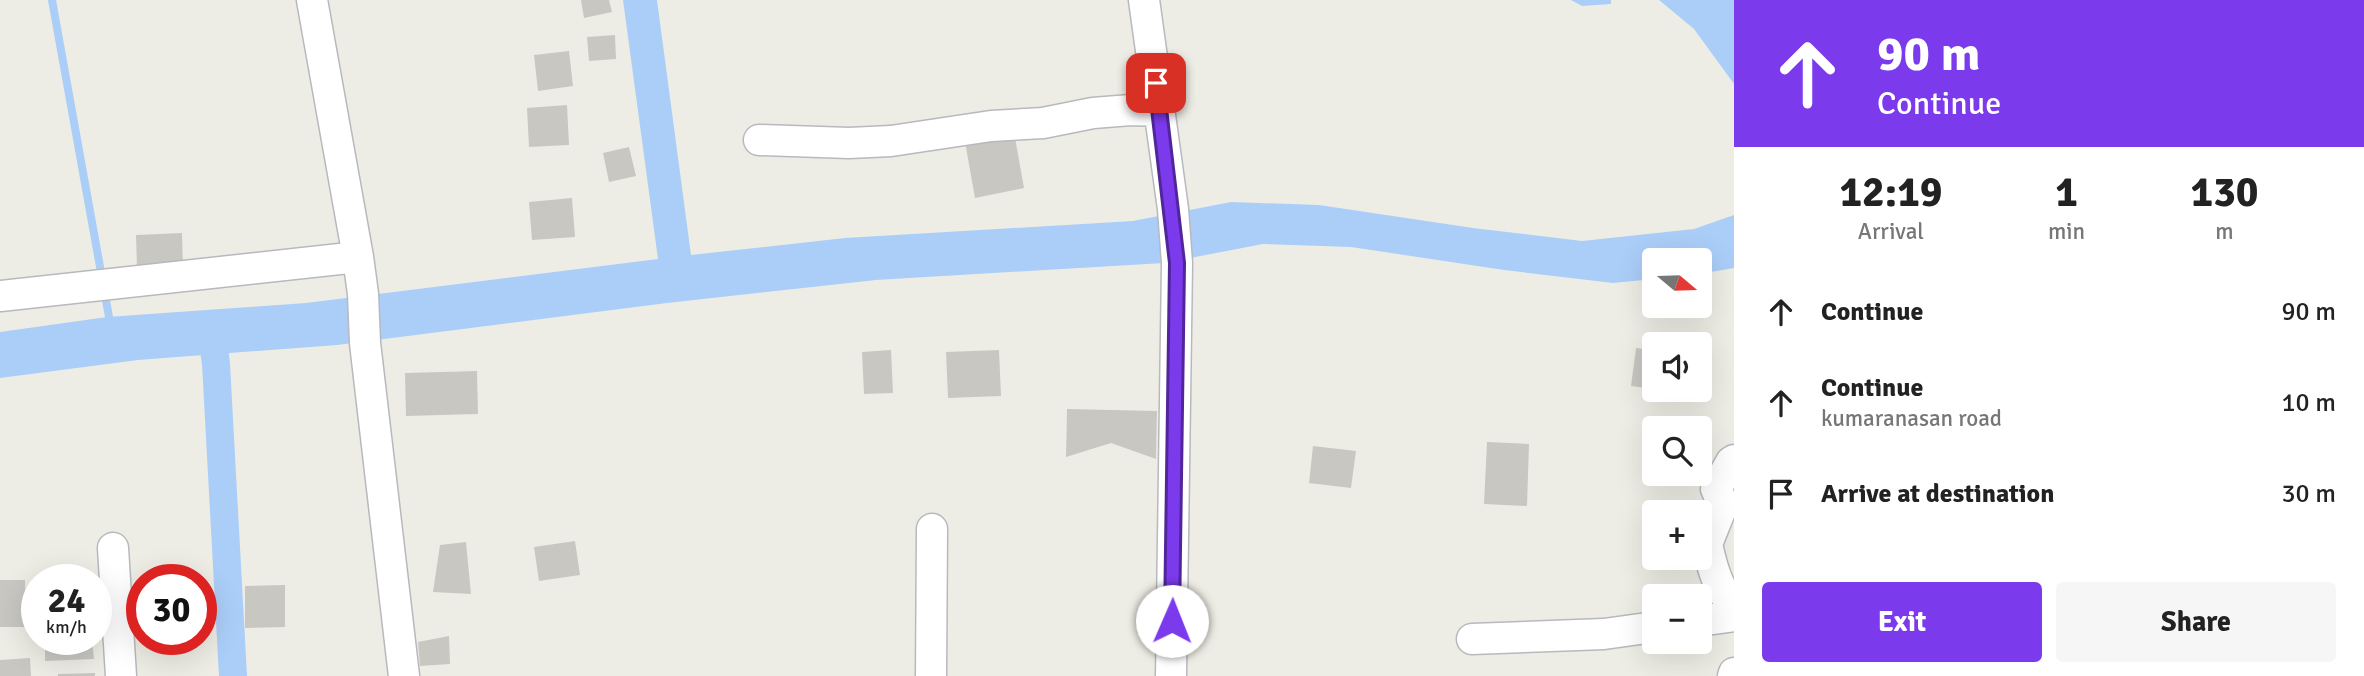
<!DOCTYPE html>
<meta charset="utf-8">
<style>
:root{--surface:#fff;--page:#f6f6f6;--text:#222;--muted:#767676;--accent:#7c3aed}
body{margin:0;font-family:Signika,sans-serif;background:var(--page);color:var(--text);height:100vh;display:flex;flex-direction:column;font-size:26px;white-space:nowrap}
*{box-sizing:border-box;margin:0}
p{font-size:23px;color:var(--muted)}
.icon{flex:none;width:38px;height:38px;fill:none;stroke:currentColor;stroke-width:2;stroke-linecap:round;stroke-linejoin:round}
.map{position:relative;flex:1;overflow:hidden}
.details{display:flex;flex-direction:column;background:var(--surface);width:630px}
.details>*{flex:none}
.banner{background:#7c3aed;color:#fff;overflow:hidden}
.needle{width:46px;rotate:109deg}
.fabs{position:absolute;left:1642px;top:248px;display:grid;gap:14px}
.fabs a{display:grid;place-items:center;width:70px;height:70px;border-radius:7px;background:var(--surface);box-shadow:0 7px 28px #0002;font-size:35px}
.speed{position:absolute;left:21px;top:564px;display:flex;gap:14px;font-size:35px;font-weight:700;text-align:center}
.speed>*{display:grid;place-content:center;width:91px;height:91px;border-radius:50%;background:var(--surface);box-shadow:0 7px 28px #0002;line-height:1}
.speed small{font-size:18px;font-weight:400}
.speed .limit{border:10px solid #d22;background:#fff;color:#111}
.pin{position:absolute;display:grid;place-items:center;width:60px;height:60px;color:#fff;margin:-30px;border-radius:14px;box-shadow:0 4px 10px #0006}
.me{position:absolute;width:77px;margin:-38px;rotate:1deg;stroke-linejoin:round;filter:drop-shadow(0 0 5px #0008)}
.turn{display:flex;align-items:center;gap:24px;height:147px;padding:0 28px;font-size:32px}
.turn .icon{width:91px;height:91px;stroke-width:2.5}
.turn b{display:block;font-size:49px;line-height:60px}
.eta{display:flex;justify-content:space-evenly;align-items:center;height:119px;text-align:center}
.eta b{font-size:42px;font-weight:700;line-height:49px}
.primary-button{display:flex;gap:14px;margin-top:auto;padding:14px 28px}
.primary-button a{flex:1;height:80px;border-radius:7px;background:var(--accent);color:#fff;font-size:28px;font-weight:700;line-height:80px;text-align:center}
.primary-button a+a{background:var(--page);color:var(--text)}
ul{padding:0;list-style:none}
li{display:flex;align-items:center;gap:21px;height:91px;padding:0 28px}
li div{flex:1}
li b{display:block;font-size:26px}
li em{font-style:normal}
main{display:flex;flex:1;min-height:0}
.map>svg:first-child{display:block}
.water{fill:#abcef8}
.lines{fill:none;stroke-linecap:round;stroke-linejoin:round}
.stream{stroke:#abcef8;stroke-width:8}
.canal{stroke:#abcef8;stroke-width:28}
.building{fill:#c9c7c2}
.minor-casing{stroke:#b7b9bd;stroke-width:33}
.minor{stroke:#fff;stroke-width:30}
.route-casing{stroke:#51269a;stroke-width:18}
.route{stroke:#7c3aed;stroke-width:12}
</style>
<main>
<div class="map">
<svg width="1734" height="676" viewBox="0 0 1734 676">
<rect width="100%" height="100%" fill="#eeede5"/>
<path class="water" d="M623 0H657L691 255 845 238 1133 221 1231 202 1319 205 1473 228 1582 241 1694 229 1734 215V268L1699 274V261H1654V279L1613 283 1504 270 1351 247 1263 244 1164 263 876 280 667 303 337 345 138 360 0 378V332L107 317 306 303 658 259Z
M1571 0H1611V4L1582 6Z
M1659 0H1734V84L1694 29Z"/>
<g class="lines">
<path class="stream" d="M52 0 111 328"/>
<path class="canal" d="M212 335 216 364 233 676"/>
</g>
<path class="building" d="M581 0H609L612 12 584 18Z
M615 35 616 59 589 61 587 37Z
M569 51 573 86 538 91 534 55Z
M567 105 569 145 529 147 527 108Z
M1014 132 1024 188 975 198 965 142Z
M629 147 636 176 609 182 603 153Z
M572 198 575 237 532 240 529 202Z
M182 233 183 269 137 270 136 235Z
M1636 348 1654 350V389L1631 386Z
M891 350 893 393 864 394 862 352Z
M999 350 1001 396 948 398 946 352Z
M477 371 478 414 406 416 405 373Z
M1067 409 1157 411 1156 459 1111 443 1066 457Z
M1487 442 1529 444 1527 506 1484 504Z
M1313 446 1356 451 1351 488 1309 483Z
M575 541 580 575 539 581 534 547Z
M466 542 471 594 433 592 440 545Z
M0 580H25L26 627H0Z
M285 585V627L245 628V586Z
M449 636 450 664 420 666 418 642Z
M92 639 94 659 45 661V640Z
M30 658 31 676H0V660Z
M95 673V676H58V674Z"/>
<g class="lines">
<g class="minor-casing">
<path id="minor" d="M1144 0 1173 209 1177 263 1171 676
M759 140 849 143 891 141 991 126 1043 123 1093 113 1131 110 1159 111
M358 257 363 294 365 343 404 676
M0 296 358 257 312 0
M1734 460 1731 462 1716 489 1723 504 1707 544C1711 563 1718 592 1734 605
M113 548 121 676
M1699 621 1734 616
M1472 639 1604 634 1654 627
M931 676 932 529
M1733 676 1734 673"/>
</g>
<use href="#minor" class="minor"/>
</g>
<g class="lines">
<g class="route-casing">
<path id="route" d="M1156 83 1177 263 1172 621"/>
</g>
<use href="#route" class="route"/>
</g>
</svg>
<div class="fabs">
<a><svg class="needle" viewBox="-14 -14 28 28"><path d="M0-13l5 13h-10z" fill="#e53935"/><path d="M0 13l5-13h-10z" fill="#767676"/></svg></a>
<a><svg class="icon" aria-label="sound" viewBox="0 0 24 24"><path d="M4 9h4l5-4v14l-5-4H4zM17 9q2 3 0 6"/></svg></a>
<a><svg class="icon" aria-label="search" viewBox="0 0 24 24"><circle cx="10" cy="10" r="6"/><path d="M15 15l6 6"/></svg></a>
<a>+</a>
<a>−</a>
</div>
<div class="speed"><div>24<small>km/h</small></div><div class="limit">30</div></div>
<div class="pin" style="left:1156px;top:83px;background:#d93025"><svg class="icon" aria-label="arrive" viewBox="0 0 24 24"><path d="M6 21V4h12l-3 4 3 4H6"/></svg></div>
<svg class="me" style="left:1172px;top:621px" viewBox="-20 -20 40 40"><circle r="19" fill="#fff"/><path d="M0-13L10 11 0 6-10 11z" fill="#7c3aed"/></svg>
</div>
<section class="details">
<div class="banner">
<div class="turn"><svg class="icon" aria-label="ahead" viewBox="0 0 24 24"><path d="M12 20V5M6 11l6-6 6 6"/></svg><div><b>90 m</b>Continue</div></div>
</div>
<div class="eta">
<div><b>12:19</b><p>Arrival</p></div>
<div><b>1</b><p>min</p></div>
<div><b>130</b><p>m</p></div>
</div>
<ul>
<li><svg class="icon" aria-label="ahead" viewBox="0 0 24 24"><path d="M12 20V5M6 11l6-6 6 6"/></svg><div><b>Continue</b></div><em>90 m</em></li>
<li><svg class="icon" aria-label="ahead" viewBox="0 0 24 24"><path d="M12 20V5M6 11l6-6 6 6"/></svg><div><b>Continue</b><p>kumaranasan road</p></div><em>10 m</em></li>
<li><svg class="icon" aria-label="arrive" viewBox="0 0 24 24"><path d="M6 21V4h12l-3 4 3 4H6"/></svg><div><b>Arrive at destination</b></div><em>30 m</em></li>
</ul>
<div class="primary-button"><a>Exit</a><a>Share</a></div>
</section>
</main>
